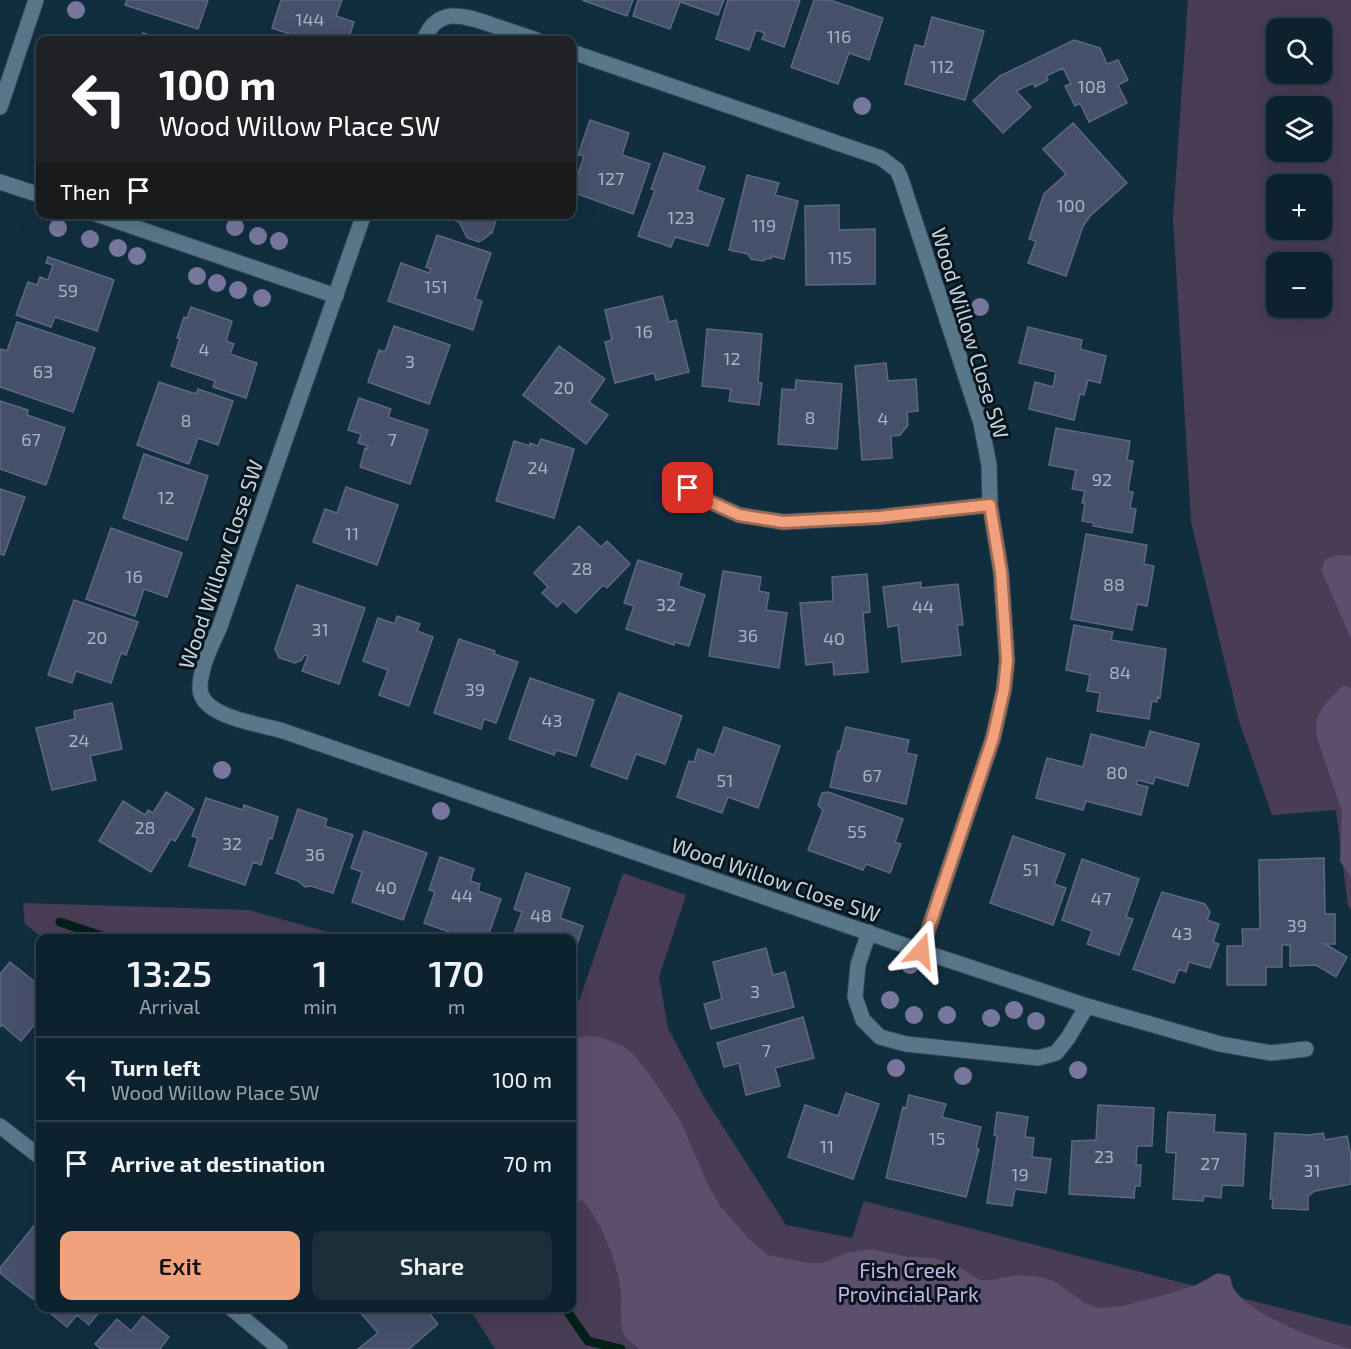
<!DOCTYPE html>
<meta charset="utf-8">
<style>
:root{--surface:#0d222f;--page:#1b2f3b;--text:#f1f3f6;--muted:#9aa4aa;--line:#2d3f4b;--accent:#f1a17c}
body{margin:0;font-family:"Exo 2",sans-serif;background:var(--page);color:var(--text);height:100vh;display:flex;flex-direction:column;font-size:22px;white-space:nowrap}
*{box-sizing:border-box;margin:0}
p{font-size:20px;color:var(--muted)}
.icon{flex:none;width:33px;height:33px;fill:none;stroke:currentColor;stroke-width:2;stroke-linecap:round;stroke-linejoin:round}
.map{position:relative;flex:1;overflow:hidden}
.panel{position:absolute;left:36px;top:934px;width:540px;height:378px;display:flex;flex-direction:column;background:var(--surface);border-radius:12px;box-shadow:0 6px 24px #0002,0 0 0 2px var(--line)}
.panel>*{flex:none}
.banner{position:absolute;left:36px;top:36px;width:540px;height:183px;border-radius:12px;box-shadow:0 6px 24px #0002,0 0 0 2px var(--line);background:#202124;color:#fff;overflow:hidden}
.tools{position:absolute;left:1266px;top:18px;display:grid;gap:12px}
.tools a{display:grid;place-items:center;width:66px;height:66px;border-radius:12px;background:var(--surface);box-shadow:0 6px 24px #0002,0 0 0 2px var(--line);font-size:30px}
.pin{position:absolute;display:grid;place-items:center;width:51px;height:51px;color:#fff;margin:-26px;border-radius:12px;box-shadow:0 3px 9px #0006}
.me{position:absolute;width:66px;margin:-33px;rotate:18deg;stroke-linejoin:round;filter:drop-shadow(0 0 4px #0008)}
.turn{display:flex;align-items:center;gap:21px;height:126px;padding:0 24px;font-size:27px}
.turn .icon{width:78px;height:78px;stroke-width:2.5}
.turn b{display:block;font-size:42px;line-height:51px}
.then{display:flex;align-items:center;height:57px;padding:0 24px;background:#0003;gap:12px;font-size:22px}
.eta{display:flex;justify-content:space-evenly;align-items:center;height:102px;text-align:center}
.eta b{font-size:36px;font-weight:600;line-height:42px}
.primary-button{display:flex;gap:12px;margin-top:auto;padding:12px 24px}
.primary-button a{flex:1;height:69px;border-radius:12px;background:var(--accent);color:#111;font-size:24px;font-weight:600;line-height:69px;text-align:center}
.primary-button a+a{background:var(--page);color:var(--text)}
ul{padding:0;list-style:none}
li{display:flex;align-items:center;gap:18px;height:84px;padding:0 24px;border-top:2px solid var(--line)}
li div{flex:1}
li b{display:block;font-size:22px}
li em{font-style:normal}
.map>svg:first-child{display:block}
.green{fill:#483d55;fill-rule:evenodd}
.forest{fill:#5c4f6d}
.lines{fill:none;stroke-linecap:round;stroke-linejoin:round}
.stream{stroke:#022018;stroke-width:9}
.building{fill:#47506b;stroke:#5e6783;stroke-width:1.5}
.street-casing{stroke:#334856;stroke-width:17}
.street{stroke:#59778b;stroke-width:15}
.tree{fill:#77779d}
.route-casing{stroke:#9d6951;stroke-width:15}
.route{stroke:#f1a17c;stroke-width:10}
.labels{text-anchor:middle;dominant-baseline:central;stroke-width:6;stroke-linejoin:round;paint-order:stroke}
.number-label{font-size:18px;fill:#a6b4c3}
.street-label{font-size:21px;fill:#c5d5e0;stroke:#09151d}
.park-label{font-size:21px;fill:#cbb3ea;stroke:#09151d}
</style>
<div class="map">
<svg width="1351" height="1349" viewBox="0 0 1351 1349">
<rect width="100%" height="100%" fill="#112e3f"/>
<path class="green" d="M1188 0H1351V909L1348 906 1336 810 1272 815 1239 721 1191 522 1173 218ZM1276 28H1322V74H1276ZM1276 106H1322V152H1276ZM1276 184H1322V230H1276ZM1276 262H1322V308H1276Z
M623 873 686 895 659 977 668 1028 704 1097 786 1225 852 1238 864 1201 1351 1326V1349H495L469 1308H572V999L579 1001Z
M23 903 249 910 353 939H44L25 924Z"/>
<path class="forest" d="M1338 555 1351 556V639L1321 569 1326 559Z
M1343 685 1351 688V878L1340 861 1342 811 1317 738C1313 712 1326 703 1343 685Z
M588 1036 600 1037 623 1046 633 1054 650 1075 680 1120 708 1185 721 1207 749 1239 768 1255 809 1263H823L847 1253 871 1249 909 1257 934 1258 958 1266 980 1280H991L1017 1275 1042 1277 1054 1281 1085 1303 1098 1308 1123 1306 1171 1293 1196 1285 1218 1273 1230 1276C1231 1280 1232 1286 1234 1289 1251 1316 1321 1341 1351 1349H639C635 1345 628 1341 625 1336 618 1325 623 1299 620 1285 615 1257 601 1221 582 1200L572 1205V1038Z"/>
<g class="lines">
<path class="stream" d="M60 922 111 939
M565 1308 588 1341 621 1349"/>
</g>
<path class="building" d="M127 0H208L198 29 125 5Z
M281 0H342L336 16 354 22 348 40H307L272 28Z
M582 0H633L627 16Z
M638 0H724L718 15 680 2 670 29 633 16Z
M728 0H800L784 47 762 39 765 33 756 30 749 50 716 39Z
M814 0H830L883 18 869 60 849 53 838 84 791 67Z
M932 17 984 31 965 100 905 84 915 45 924 47Z
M143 33 165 40H137L139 35 142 36Z
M1074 40 1100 48 1107 64 1118 60 1128 80 1118 85 1127 103 1089 122 1080 103 1075 106 1065 86 1071 84 1063 68 1046 76 1048 80 1035 87 1033 83 1016 91 1031 107 1003 133 973 101 1000 76Z
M590 120 629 133 622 155 650 164 633 214 572 192 584 156 578 155Z
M1073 123 1127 183 1090 216 1083 226 1066 276 1028 263 1036 241 1029 239 1044 194 1066 174 1043 149Z
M664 153 705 167 697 190 724 199 708 246 675 237 671 247 638 236 655 190 651 189Z
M747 175 779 183 775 195 798 201 784 259 771 256V259L768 258 763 261 751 259 748 254 729 250Z
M839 205V230L875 229V284L806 285 805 206Z
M437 214H498L492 233 490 232 489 235 479 242 467 238 459 222Z
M437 235 491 253 475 299 482 301 473 330 388 301 401 263 429 273 431 269 426 267Z
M48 257 114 280 97 331 55 317 51 327 16 315 28 282 37 285 40 277 48 280 53 265 46 263Z
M662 296 669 322 676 320 689 372 656 380 654 373 615 383 605 342 612 340 605 310Z
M191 307 232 321 226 341 234 344 230 354 257 363 246 398 213 387 215 381 171 366 180 338H177L184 317 187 318Z
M17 322 95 348 73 412 0 387V351L1 349 7 351Z
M394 326 450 345 429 404 368 382 379 350 385 352Z
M1028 327 1082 340 1080 349 1106 356 1100 383 1088 380 1084 395 1080 394 1074 420 1029 409 1035 382 1053 387 1056 372 1019 363Z
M707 329 762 334 758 382 762 383 759 405 729 401 731 389 702 386Z
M559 346 605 379 589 402 608 415 586 444 523 395Z
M886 363 888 381 916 379 918 411 907 412 908 425 900 435 891 436 892 458 862 460 855 366Z
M796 380 842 384 837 449 778 444 782 389 795 390Z
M159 382 196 394 198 389 233 401 218 445 198 438 189 464 137 445Z
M359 398 391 409 388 417 428 430 410 484 360 467 365 448 367 449 368 446 358 443 361 434 348 430Z
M0 401 28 410 27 415 65 428 46 485 0 469Z
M1056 428 1130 441 1127 460 1133 461 1128 491 1133 492 1130 508 1136 509 1132 533 1093 526 1094 523 1082 521 1085 503H1082L1085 491 1072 489 1076 470 1049 465Z
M541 439 574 449 554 518 496 501 514 441 530 446V443L538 446Z
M144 454 208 476 187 540 123 518Z
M346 487 398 505 377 565 313 542 325 509 337 513Z
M0 489 25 497 4 555 0 554Z
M579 526 601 547 607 541 630 564 607 588 603 585 576 613 563 601 557 607 542 593 548 587 534 573Z
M111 528 182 553 167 597 144 589 135 616 86 599Z
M1086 534 1147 545 1144 564 1154 566 1147 606 1137 604 1132 630 1071 619Z
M638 560 682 574 678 586 705 595 689 646 675 642 674 645 626 629 634 606 624 603Z
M723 571 761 577 759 591 769 593 766 610 787 613 779 668 709 656Z
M867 574 870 612 863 613 868 672 834 675 833 662 806 665 800 603 833 601 832 577Z
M921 582V588L958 584 963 625H957L961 655 902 662 898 625 888 627 883 587Z
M297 585 365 608 339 684 302 671 308 656 304 655 302 660 295 663 279 658 275 649Z
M74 600 138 622 126 655 121 653 111 683 76 671 72 683 48 675Z
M397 616 420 624 417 631 433 637 409 706 379 695 388 670 363 661 378 618 395 624Z
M1074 625 1113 632 1111 640 1166 649 1160 698 1157 697V702L1152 701 1149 719 1097 711 1100 693 1087 691 1090 675 1066 670Z
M459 639 495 651 494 654 518 662 496 723 484 719 481 729 434 713Z
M530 678 594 700 576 756 556 750 554 755 509 739Z
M619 693 682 716 665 764 636 754 627 779 591 766Z
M112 703 122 749 90 756 96 780 52 790 36 728 75 719 74 711Z
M724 727 780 746 758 808 728 797 722 813 677 797 689 761 694 762 698 749 714 755Z
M846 727 909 740 906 753 917 755 906 804 830 787 838 751H840Z
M1150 731 1199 744 1188 786 1155 777 1153 784 1138 780 1136 784 1148 787 1141 815 1086 801 1083 810 1036 798 1047 758 1083 767 1091 734 1145 748Z
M166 792 194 809 175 841 171 839 151 872 99 841 123 801 145 815 148 810 153 813Z
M828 792 903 819 895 842 901 844 890 873 866 864 863 870 808 850 823 810 818 805 822 793Z
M206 798 243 810 244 805 278 817 272 839 269 838 261 865 253 862 245 885 189 866 198 838 192 836Z
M298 809 327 819 325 826 353 835 333 893 311 886 305 887 298 881 276 873Z
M364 831 427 853 403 920 352 902 362 872 351 868Z
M1013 836 1065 854 1054 884 1066 888 1053 925 990 903Z
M440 857 474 869 470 881 480 884 478 891 501 899 487 939H469L424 923 435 892 429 890Z
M1324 858 1325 914H1335V944H1325L1347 957 1336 977 1316 965 1290 966V945H1282V967H1266V985H1227V946H1243L1242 929H1260L1259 860Z
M1082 859 1139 879 1126 917 1133 919 1119 955 1087 944 1092 931 1062 920Z
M526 873 570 888 560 918 583 926 572 960V939H512L522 912 514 909Z
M1162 892 1205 904 1210 912 1207 920 1219 924 1213 942 1219 944 1210 968 1189 962 1186 972 1179 969 1174 983 1133 969Z
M766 948 773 975 785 972 794 1007 711 1029 704 1004 722 999 713 962Z
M10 962 40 986V1018L21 1041 2 1025 0 1027V974Z
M803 1017 814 1058 775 1068 780 1086 746 1095 739 1063 724 1067 717 1043Z
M846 1093 879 1104 853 1179 788 1157 805 1105 838 1116Z
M909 1095 946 1104 942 1117 981 1127 976 1148 979 1149 966 1197 886 1178 903 1107 906 1108Z
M1098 1105 1154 1108 1152 1146H1137L1136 1165H1141L1140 1186H1135L1134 1198 1069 1194 1072 1141 1096 1140Z
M997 1112 1028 1117 1025 1137 1034 1138 1032 1157 1051 1159 1046 1193 1015 1189 1012 1206 987 1203 997 1136 994 1135Z
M1168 1112 1215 1115 1214 1132 1246 1134 1243 1186 1222 1185 1221 1198 1204 1196 1203 1201 1173 1199 1176 1153 1166 1152Z
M1275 1133 1309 1135 1323 1133 1325 1140 1347 1136 1351 1156V1184L1315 1191 1308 1196V1210L1272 1208 1273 1199H1270Z
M37 1222 40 1225V1290L33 1299 0 1273V1268Z
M44 1308H102L89 1325 77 1315 67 1327Z
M362 1308H425L438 1324 409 1349H358L378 1333 359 1311Z
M143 1316 169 1337 160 1349H101L95 1344 117 1319 131 1331Z"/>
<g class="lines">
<g class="street-casing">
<path id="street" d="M424 40C437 6 464 15 492 25 507 30 522 35 537 40
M0 107 36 0
M0 182 40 195
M96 214 336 296
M364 214 219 629C211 646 201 666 200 686 198 717 260 724 283 731L921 951 993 738 1004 689 1007 660 1001 572 990 505 989 465 981 423 901 179 897 170 881 158 572 52
M670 475 706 500 739 515 783 522 879 517 990 505
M869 932 858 965 855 997 863 1020 880 1037 906 1044 1038 1058 1056 1053 1068 1038 1087 1006
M921 951 1087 1006 1220 1044 1271 1053 1306 1049
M0 1126 40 1157
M231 1308 280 1349"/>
</g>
<use href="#street" class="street"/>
</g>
<g class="tree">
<circle cx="76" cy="10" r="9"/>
<circle cx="862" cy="106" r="9"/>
<circle cx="235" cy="227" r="9"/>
<circle cx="58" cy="228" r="9"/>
<circle cx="258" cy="236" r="9"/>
<circle cx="90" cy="239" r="9"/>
<circle cx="279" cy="241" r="9"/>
<circle cx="118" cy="248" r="9"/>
<circle cx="137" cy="256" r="9"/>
<circle cx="197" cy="276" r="9"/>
<circle cx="217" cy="283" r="9"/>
<circle cx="238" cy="290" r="9"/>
<circle cx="262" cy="298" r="9"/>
<circle cx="980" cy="307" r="9"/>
<circle cx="222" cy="770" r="9"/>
<circle cx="441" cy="811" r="9"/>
<circle cx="910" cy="965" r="9"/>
<circle cx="890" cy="1000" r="9"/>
<circle cx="1014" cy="1010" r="9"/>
<circle cx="914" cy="1015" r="9"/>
<circle cx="947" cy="1015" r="9"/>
<circle cx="991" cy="1018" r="9"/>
<circle cx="1036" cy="1021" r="9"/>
<circle cx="896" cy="1068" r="9"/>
<circle cx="1078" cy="1070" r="9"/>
<circle cx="963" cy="1076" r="9"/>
</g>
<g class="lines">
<g class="route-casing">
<path id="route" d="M688 488 706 500 739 515 783 522 879 517 990 505 1001 572 1007 660 1004 689 993 738 921 951"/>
</g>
<use href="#route" class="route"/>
</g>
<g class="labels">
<g class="number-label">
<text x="310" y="19">144</text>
<text x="839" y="36">116</text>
<text x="942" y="66">112</text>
<text x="1092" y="86">108</text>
<text x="611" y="178">127</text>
<text x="1071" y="205">100</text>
<text x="681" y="217">123</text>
<text x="764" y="225">119</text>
<text x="840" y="257">115</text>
<text x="436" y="286">151</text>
<text x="68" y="290">59</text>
<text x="644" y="331">16</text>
<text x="204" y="349">4</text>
<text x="732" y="358">12</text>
<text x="410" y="361">3</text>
<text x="43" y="371">63</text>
<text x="564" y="387">20</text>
<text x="810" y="417">8</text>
<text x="883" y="418">4</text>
<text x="186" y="420">8</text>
<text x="31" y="439">67</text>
<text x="392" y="439">7</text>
<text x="538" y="467">24</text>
<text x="1102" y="479">92</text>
<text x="166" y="497">12</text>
<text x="352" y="533">11</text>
<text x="582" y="568">28</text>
<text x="134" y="576">16</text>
<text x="1114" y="584">88</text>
<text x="666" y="604">32</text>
<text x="923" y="606">44</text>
<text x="320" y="629">31</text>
<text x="748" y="635">36</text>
<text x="97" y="637">20</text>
<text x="834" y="638">40</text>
<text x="1120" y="672">84</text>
<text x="475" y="689">39</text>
<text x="552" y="720">43</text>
<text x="79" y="740">24</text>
<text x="1117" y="772">80</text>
<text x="872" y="775">67</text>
<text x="725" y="780">51</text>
<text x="145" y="827">28</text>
<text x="857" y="831">55</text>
<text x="232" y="843">32</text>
<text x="315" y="854">36</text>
<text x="1031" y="869">51</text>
<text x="386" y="887">40</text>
<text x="462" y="895">44</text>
<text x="1101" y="898">47</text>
<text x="541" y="915">48</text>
<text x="1297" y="925">39</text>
<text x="1182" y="933">43</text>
<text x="755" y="991">3</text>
<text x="766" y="1050">7</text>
<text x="937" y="1138">15</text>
<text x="827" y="1146">11</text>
<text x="1104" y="1156">23</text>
<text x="1210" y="1163">27</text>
<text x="1312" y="1170">31</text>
<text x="1020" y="1174">19</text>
</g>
<g class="street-label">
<text transform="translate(971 333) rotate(73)">Wood Willow Close SW</text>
<text transform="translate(220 564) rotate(-71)">Wood Willow Close SW</text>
<text transform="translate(776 879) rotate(19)">Wood Willow Close SW</text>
</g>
<g class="park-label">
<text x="908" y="1269">Fish Creek<tspan x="908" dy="24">Provincial Park</tspan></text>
</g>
</g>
</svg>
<div class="tools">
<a><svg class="icon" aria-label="search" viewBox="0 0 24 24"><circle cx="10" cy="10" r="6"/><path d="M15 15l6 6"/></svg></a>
<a><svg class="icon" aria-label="layers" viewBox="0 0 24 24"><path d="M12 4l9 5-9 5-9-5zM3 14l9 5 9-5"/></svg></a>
<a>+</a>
<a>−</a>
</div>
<div class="pin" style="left:688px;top:488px;background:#d93025"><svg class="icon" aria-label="arrive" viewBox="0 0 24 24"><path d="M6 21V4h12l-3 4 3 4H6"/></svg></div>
<svg class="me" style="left:921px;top:951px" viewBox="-20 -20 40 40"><path d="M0-17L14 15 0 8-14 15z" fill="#f1a17c" stroke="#fff" stroke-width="4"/></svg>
<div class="banner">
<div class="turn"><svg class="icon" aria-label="left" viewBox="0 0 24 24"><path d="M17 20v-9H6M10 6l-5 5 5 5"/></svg><div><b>100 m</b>Wood Willow Place SW</div></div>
<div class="then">Then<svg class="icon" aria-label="arrive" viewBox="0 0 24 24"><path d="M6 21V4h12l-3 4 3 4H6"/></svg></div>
</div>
<section class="panel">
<div class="eta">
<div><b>13:25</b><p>Arrival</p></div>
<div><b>1</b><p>min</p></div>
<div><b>170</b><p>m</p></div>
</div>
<ul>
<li><svg class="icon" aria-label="left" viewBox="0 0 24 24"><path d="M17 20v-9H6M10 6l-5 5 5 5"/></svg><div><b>Turn left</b><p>Wood Willow Place SW</p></div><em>100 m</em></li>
<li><svg class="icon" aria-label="arrive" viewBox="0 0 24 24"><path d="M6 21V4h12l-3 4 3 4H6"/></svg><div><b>Arrive at destination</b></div><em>70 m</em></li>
</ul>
<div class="primary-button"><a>Exit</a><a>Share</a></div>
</section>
</div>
